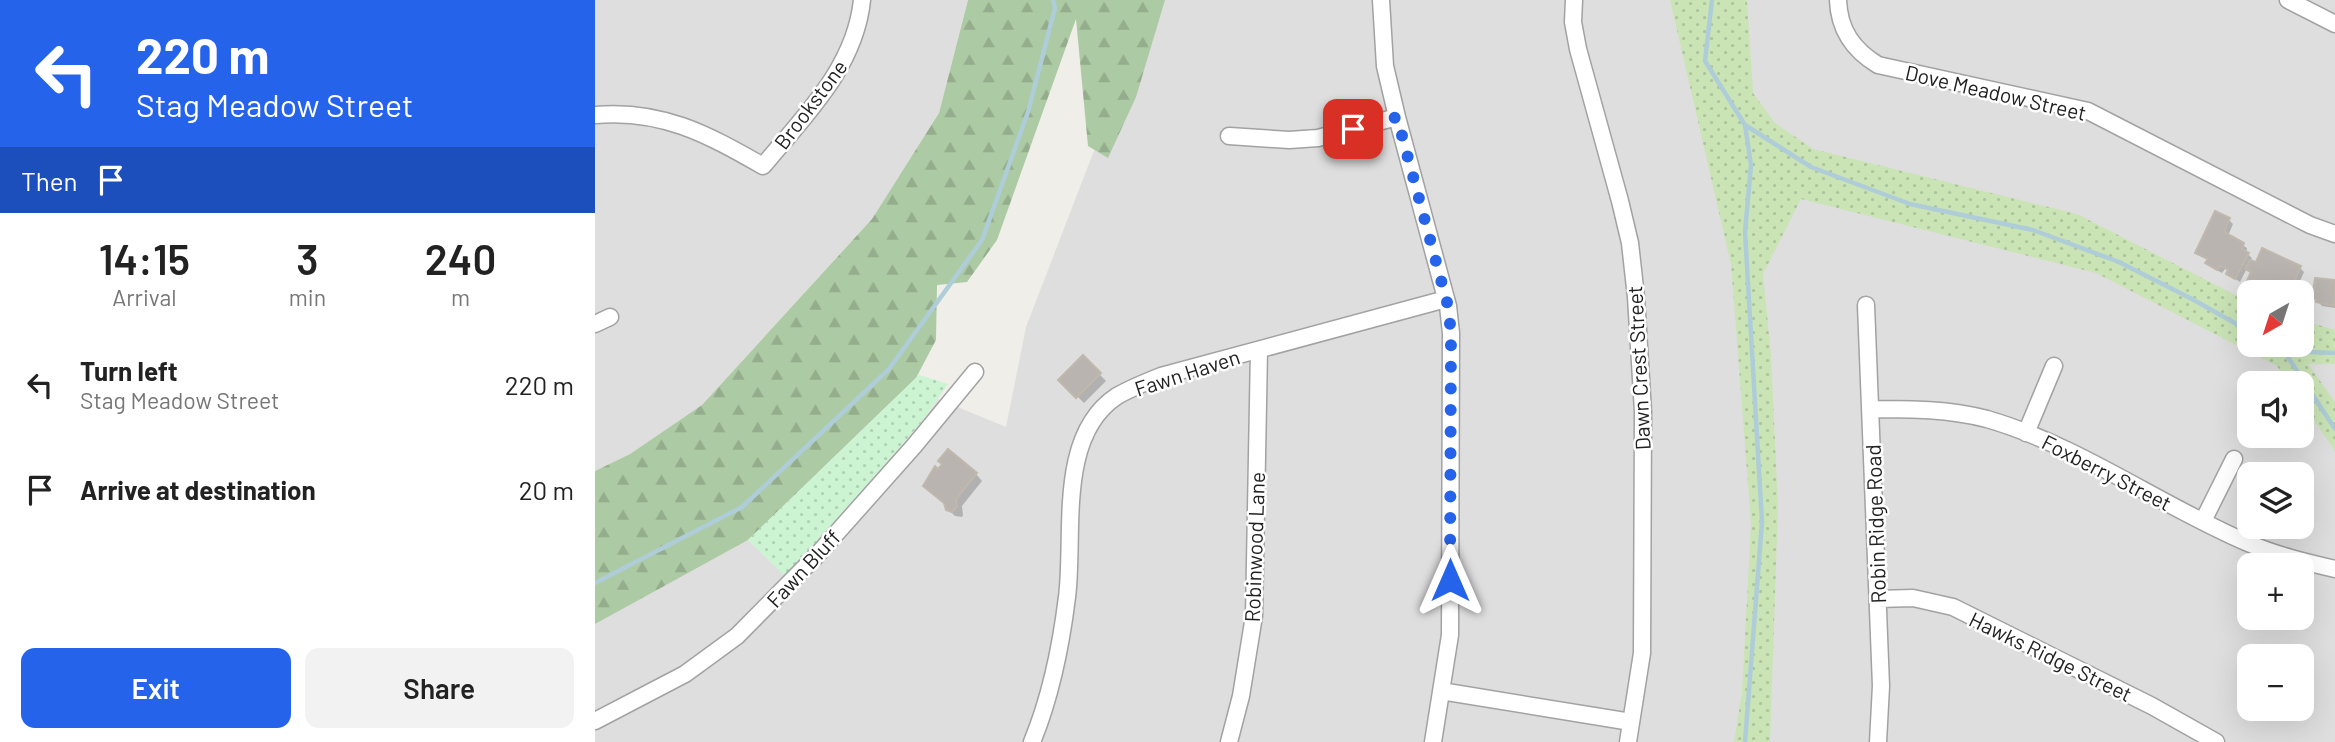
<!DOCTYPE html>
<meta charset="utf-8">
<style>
:root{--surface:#fff;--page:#f2f2f2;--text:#222;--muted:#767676;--accent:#2563eb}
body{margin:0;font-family:Barlow,sans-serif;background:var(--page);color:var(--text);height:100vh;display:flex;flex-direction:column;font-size:26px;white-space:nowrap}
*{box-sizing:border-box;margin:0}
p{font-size:23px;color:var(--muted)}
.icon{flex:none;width:38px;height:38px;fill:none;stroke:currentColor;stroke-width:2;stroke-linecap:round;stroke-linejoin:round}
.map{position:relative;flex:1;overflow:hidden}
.details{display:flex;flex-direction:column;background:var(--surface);width:595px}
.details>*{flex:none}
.hud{background:#2563eb;color:#fff;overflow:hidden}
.needle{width:46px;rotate:219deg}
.buttons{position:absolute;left:1642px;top:280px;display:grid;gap:14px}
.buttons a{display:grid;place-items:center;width:77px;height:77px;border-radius:14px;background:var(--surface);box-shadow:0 7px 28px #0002;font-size:35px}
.pin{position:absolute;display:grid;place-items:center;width:60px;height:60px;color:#fff;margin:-30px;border-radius:14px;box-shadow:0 4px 10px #0006}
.me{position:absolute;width:77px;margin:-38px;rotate:0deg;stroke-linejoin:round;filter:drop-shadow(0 0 5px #0008)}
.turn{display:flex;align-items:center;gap:24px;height:147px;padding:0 21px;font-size:32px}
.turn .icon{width:91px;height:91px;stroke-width:2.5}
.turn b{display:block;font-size:49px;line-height:60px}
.then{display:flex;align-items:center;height:66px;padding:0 21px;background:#0003;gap:14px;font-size:26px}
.eta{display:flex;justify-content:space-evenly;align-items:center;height:119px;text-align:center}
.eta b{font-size:42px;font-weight:600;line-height:49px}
.primary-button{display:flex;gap:14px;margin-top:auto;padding:14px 21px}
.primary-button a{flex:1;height:80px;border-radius:14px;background:var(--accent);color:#fff;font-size:28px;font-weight:600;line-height:80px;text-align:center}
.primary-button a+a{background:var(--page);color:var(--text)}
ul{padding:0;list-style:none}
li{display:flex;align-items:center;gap:21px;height:105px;padding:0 21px}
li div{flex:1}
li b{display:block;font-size:26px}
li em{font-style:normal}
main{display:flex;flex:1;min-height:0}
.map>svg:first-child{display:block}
.residential{fill:#dfdede;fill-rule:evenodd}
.grass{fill:url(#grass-dots)}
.forest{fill:url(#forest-firs)}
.park{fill:url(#park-dots)}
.shadow{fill:#0003}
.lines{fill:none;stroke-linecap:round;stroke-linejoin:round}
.stream{stroke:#afcdd8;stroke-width:4.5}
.building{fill:#b9b4af;stroke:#c0b7ad;stroke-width:2}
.minor-casing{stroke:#a2a2a2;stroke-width:19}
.minor{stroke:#fff;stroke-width:16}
.route{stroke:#2563eb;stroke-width:12;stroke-dasharray:0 21.6}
.labels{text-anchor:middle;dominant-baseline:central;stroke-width:5;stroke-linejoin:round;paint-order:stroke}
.street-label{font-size:21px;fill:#212121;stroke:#fff}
</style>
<main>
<section class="details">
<div class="hud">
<div class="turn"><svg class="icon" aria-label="left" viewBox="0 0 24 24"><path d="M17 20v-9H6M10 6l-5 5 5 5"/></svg><div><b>220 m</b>Stag Meadow Street</div></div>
<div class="then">Then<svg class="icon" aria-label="arrive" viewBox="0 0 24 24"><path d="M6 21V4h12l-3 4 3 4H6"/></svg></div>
</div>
<div class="eta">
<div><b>14:15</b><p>Arrival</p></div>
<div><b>3</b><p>min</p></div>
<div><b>240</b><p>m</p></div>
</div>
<ul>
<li><svg class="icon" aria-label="left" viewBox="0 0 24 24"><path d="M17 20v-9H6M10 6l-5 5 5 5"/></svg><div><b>Turn left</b><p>Stag Meadow Street</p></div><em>220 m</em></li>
<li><svg class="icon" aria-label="arrive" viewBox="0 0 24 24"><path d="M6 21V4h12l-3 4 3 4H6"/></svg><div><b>Arrive at destination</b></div><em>20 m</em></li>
</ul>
<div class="primary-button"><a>Exit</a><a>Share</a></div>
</section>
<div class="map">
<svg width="1740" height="742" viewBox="0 0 1740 742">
<defs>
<pattern id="grass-dots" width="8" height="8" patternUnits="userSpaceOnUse" patternTransform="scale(1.75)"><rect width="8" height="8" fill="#cae4b6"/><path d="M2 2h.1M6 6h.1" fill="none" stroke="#adc39c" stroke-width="1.8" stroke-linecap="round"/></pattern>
<pattern id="forest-firs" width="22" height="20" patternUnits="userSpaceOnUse" patternTransform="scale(1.75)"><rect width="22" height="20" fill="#accaa3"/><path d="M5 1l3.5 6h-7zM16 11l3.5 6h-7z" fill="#94ad8c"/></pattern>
<pattern id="park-dots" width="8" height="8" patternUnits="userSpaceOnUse" patternTransform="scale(1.75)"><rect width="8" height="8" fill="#ccf4d2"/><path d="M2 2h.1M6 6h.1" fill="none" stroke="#afd1b4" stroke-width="1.8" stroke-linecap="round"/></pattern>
</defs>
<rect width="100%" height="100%" fill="#f0eee9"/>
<path class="residential" d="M0 0H373L344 113 277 219 107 405 35 454 0 471Z
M538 0H1740V742H0V623L153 540 192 577 329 420 343 399 411 427 431 327 517 104ZM1654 292H1706V345H1654ZM1654 383H1706V436H1654ZM1654 474H1706V527H1654ZM1654 565H1706V618H1654ZM1654 656H1706V709H1654Z"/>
<path class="grass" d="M1075 0H1152L1158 93 1180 123 1218 149 1482 214 1654 302V345H1706V320L1740 330V364H1713L1740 402V451L1706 402V383H1694L1682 366 1501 273 1206 199 1168 274 1176 355 1183 507 1175 742H1139L1147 693 1156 523 1136 264Z"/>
<path class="forest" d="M373 0H570L541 97 513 158 493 146 481 19 402 240 372 282 342 285 341 340 321 378 153 540 0 624V471L35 454 107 405 277 219 344 113Z"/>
<path class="park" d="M324 375 353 384 329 419 192 578 153 540Z"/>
<path class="shadow" d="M1633 219 1638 224 1633 236 1652 248 1651 253 1657 258 1655 262 1705 268 1709 272 1700 292H1662L1652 285 1657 273 1652 268 1645 282 1633 274 1634 271 1630 269 1627 273 1616 267 1612 263 1614 260 1602 252Z
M1740 282V308L1727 306 1719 297Z
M488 357 511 381 489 403 466 380Z
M381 474 387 481 367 506 368 515 367 517 360 516 353 509Z"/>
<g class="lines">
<path class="stream" d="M1117 0 1110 61 1150 125 1216 167 1315 204 1438 230 1524 262 1597 299 1654 331
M1150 125 1156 165 1150 232 1167 522 1150 742
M1679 345 1689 351 1740 353
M1689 351 1740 429
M0 583 147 507 294 369 387 240 433 112 460 8 458 0"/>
</g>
<path class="building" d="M1620 211 1635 218 1629 232 1649 243 1647 249 1654 253 1640 279 1631 274 1633 269 1625 266 1622 270 1610 263 1613 259 1600 253Z
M1667 248 1706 266 1695 292 1691 290 1690 292H1674L1668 289 1663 292 1650 285 1656 272 1650 269 1655 260 1661 262Z
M1720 278 1740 280V306L1721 302V299L1717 298Z
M488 355 506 373 481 398 463 380Z
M353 449 382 473 361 499 362 507 357 512 351 510 349 503 328 486 340 466 343 469 347 464 343 461Z"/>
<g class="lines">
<g class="minor-casing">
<path id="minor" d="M786 0 790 66 802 117 853 306 856 333 855 635 838 742
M979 0 978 22 983 49 1025 201 1035 243 1041 297 1048 412 1047 653 1033 742
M1243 0C1244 30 1258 50 1283 65L1493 111 1715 225 1740 234
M1693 0 1740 24
M0 115C66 109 112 134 168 166 209 116 260 68 267 0
M634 136 694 140 723 138 802 117
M1271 305 1286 686 1283 742
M0 324 15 317
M1276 409C1315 409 1354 409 1392 419 1485 446 1564 505 1653 543 1681 555 1710 562 1740 569
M1431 433 1459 366
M1608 521 1639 459
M1283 599 1318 598 1358 607 1557 706 1621 742
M846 691 1036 722
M0 721 90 674 142 636 223 554 319 446 380 372
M437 742C456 696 466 646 472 597 480 535 461 436 522 396 536 388 551 382 566 376L851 299
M634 742 646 696 659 616 664 350"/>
</g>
<use href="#minor" class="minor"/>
</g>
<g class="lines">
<path class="route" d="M758 129 802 117 853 306 856 333 855 580"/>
</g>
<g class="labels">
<g class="street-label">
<text transform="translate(1401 92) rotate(13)">Dove Meadow Street</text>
<text transform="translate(215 104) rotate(-53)">Brookstone</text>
<text transform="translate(1043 368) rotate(-93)">Dawn Crest Street</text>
<text transform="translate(592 372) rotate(-18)">Fawn Haven</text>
<text transform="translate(1512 472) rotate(27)">Foxberry Street</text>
<text transform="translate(1280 524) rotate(-92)">Robin Ridge Road</text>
<text transform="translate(659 547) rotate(-88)">Robinwood Lane</text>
<text transform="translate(208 568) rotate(-47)">Fawn Bluff</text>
<text transform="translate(1456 656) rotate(26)">Hawks Ridge Street</text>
</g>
</g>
</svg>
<div class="buttons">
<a><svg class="needle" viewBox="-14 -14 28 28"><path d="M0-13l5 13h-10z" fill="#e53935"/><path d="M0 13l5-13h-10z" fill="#767676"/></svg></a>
<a><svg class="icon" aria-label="sound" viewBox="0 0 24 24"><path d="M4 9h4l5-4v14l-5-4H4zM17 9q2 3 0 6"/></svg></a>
<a><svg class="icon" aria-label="layers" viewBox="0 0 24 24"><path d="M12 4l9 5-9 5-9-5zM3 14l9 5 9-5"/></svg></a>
<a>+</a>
<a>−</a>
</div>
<div class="pin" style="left:758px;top:129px;background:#d93025"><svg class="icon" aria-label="arrive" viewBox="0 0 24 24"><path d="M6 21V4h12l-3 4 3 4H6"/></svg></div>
<svg class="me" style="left:855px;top:580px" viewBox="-20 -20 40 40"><path d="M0-17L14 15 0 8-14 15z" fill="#2563eb" stroke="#fff" stroke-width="4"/></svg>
</div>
</main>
